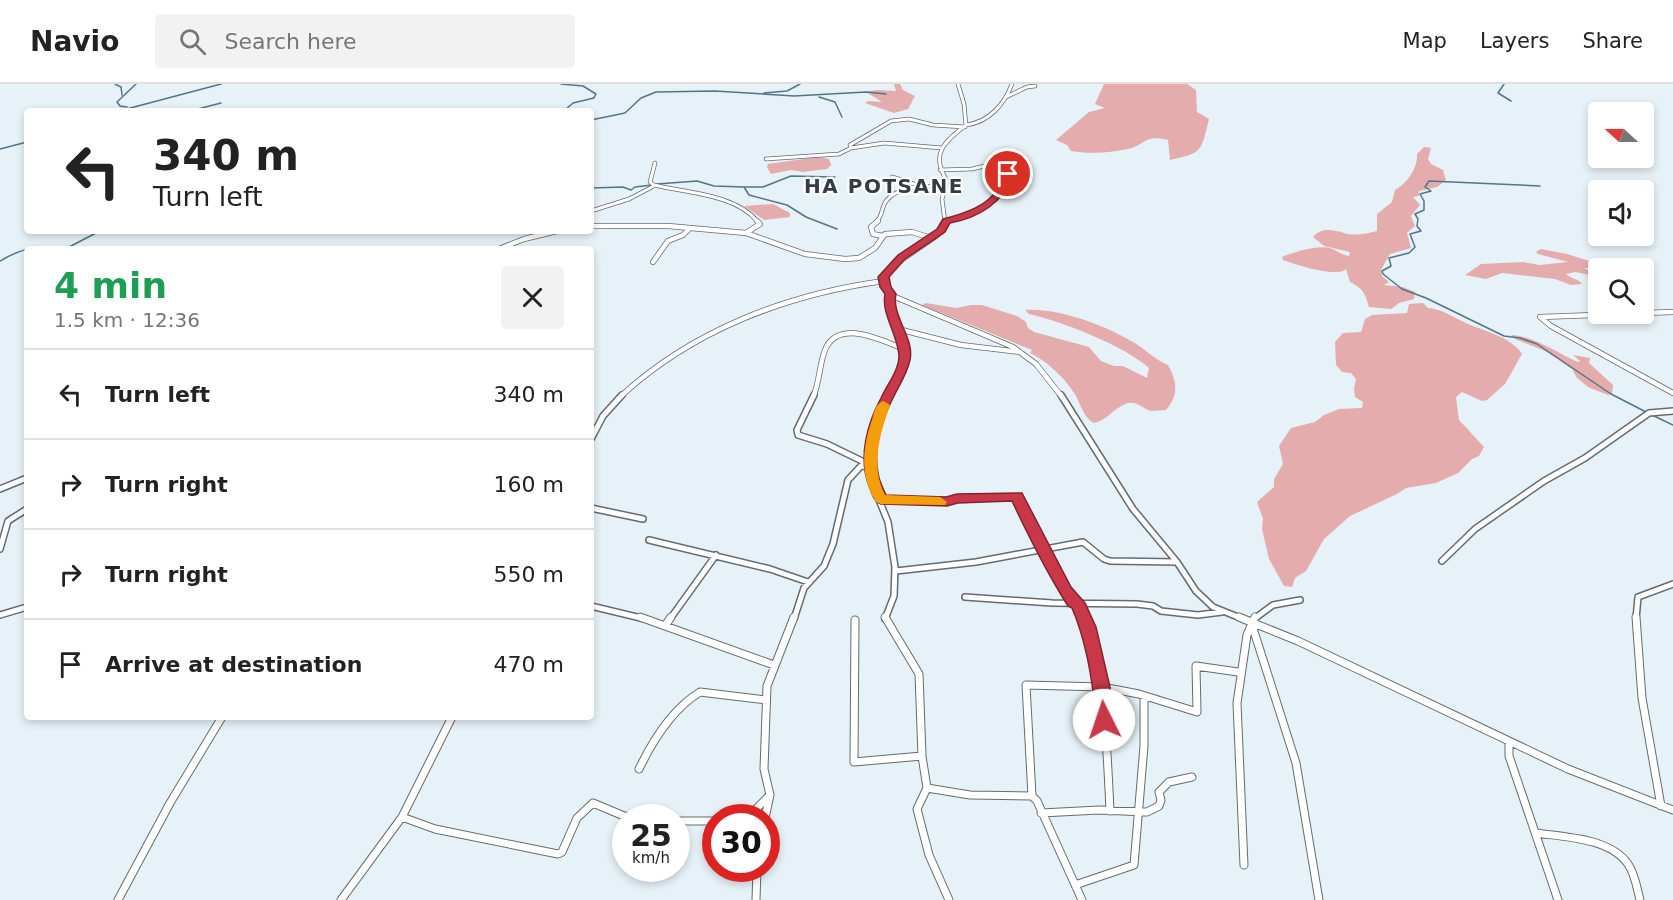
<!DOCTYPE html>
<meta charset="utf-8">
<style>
:root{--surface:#fff;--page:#f2f2f2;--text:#222;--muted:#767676;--line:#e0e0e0}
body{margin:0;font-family:"DejaVu Sans",sans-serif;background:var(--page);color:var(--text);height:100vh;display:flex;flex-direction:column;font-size:22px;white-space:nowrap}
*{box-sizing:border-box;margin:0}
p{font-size:20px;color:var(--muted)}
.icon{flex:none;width:33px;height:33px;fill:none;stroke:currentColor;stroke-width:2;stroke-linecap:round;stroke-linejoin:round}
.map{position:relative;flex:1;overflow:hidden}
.side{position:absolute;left:24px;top:162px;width:570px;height:474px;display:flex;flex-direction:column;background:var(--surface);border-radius:6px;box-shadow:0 3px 9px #0003}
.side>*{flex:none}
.hud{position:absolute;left:24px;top:24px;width:570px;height:126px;border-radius:6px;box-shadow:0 3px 9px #0003;background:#fff;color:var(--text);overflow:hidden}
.needle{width:39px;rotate:291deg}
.tools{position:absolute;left:1588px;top:18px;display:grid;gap:12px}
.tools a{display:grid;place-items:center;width:66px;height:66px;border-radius:6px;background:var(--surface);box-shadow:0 3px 9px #0003;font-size:30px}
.speed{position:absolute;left:612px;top:720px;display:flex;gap:12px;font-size:30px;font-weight:700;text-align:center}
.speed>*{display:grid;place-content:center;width:78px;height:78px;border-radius:50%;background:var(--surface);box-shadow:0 3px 9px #0003;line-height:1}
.speed small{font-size:15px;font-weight:400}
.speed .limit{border:9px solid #d22;background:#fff;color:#111}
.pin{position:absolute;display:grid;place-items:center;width:51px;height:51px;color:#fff;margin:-26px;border:3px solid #fff;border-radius:50%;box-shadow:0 2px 6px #0007}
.me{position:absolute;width:66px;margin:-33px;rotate:356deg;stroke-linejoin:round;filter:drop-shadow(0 0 4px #0008)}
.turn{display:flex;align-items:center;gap:21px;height:126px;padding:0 30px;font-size:27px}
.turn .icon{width:78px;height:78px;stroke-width:2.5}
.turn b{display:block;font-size:42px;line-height:51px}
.round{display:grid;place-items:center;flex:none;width:63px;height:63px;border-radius:6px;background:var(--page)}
.headline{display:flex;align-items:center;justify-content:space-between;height:102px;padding:0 30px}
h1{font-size:36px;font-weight:700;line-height:45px;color:#1e9e55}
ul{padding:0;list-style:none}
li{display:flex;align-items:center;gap:18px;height:90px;padding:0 30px;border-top:2px solid var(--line)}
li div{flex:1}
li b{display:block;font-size:22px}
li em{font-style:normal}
header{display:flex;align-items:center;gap:36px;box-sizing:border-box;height:84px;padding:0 30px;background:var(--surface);border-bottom:2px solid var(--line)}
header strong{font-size:28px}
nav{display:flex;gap:33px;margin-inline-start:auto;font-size:21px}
.search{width:420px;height:54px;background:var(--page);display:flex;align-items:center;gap:15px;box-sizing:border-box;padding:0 21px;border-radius:6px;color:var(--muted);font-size:22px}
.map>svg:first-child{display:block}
.green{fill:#e4acac}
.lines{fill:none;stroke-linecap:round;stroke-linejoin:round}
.stream{stroke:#507688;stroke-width:1.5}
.minor-far3-casing{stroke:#636c71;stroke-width:4.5}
.minor-far2-casing{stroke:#636c71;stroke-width:6}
.minor-far1-casing{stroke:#636c71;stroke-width:8}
.minor-casing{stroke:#636c71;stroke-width:9}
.minor-far3{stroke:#fff;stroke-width:3}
.minor-far2{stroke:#fff;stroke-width:4.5}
.minor-far1{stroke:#fff;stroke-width:5}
.minor{stroke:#fff;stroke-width:7}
.route{fill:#c83848;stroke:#82242f;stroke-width:1.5}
.slow{fill:#f59e0b}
.labels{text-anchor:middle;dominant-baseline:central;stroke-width:4.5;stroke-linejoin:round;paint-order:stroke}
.far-district-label{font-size:20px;font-weight:bold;letter-spacing:1.5px;fill:#333c41;stroke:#fff}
</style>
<header>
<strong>Navio</strong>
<div class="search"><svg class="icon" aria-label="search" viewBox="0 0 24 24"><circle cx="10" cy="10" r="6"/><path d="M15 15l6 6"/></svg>Search here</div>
<nav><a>Map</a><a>Layers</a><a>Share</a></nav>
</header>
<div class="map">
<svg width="1673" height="816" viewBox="0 0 1673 816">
<rect width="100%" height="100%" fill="#e7f2f8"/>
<path class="green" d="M894 0H900L903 6 915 12 908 25 894 29 865 19 868 17 882 18 866 8 876 6 896 7Z
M1104 0H1187L1196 6 1197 28 1209 35C1201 67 1203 69 1170 76L1168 56C1144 50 1146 61 1128 65 1110 69 1089 70 1071 67L1067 61 1056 56 1089 28 1105 24 1095 20Z
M1424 63 1431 64 1428 75 1431 80 1443 86 1446 96 1437 103 1419 107V112L1413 113 1420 121 1411 132 1415 142 1407 149 1411 164 1390 170 1381 186 1382 192 1389 198 1384 201 1403 203 1415 208 1414 215 1399 219 1391 225 1369 223C1365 210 1364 205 1350 198L1346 185C1337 194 1297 181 1283 176L1282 173C1293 168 1318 161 1330 164 1337 166 1341 171 1349 172L1350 168 1324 162 1313 153C1322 143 1333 146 1344 149 1353 152 1367 150 1377 147V130L1392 118 1395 106C1406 100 1418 85 1417 70Z
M818 73 829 75 831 81 827 85 803 88 791 86 771 90 767 83 768 80Z
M773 120 790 129V133L764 136 744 122Z
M1541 165 1567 170 1599 180 1601 184H1584L1599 193 1575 188 1566 190C1570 195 1578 194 1582 200L1571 201 1555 195 1502 189 1486 195 1465 191 1481 180 1523 178 1540 181 1568 178 1538 170 1536 168Z
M926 219 956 224 971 221H982L1017 232 1026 238 1028 244 1034 248 1089 263 1101 277 1114 282H1123L1147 294 1149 284C1125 262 1061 237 1029 230L1025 226C1059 224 1104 241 1133 258 1145 265 1155 276 1168 281 1177 297 1179 311 1166 326 1162 326 1155 327 1151 327 1143 325 1138 317 1128 319 1114 323 1108 336 1094 339 1084 334 1081 322 1076 312 1066 295 1047 277 1030 269L1032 266 922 221Z
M1423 219 1428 224C1442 225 1451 232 1464 238 1482 247 1511 252 1522 270L1505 300 1487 316 1482 317 1462 308 1456 313 1459 336 1484 363 1479 372 1472 375 1458 389 1436 399 1406 404 1397 410 1350 432 1324 455 1306 487 1295 494 1292 503 1284 502 1269 475 1262 445 1263 435 1257 418 1274 403V395L1283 380 1279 362 1291 344 1315 338 1324 331 1339 325 1362 324 1363 318 1355 313 1354 305 1356 295 1351 289 1342 288 1336 281 1335 258 1343 249 1361 248 1365 235 1372 231 1407 229 1409 220Z
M1511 251C1534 252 1557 269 1578 278L1580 277 1573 271 1590 274 1589 279 1613 301 1612 310 1608 311 1588 303 1577 294 1572 285 1545 267 1515 255Z"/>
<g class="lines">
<path class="stream" d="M115 0 121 3 122 11
M561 0 583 2 596 10 594 14 573 19 564 27
M1504 0 1498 9 1511 17
M764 9 787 7 800 0
M819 13 835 18 842 33
M127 23 120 22 117 18 136 0
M119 27 221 0
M190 27 221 19
M591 36 625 29 641 14 656 8 715 7 794 12 866 8 886 10
M0 65 27 58
M657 100 697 97 714 102 744 103 749 111 787 121 806 133 837 145
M1540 102 1429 97 1425 103 1431 107 1420 110 1424 117V126L1415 130 1418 135 1417 142 1421 147 1410 150 1415 163 1409 169 1389 174 1391 182 1382 187 1383 190 1402 205 1426 214 1504 252 1520 254 1537 260 1611 310 1646 328
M744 103H763L791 92 835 93
M591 104 623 103 631 106 635 103 652 101
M60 165 69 163 100 147
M0 177C17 167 35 160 55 165
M1652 331 1673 341"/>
<g class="minor-far3-casing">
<path id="minor-far3" d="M1006 13 1027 3 1035 2
M966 41C989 38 1004 21 1012 0
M851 64 850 61 891 37 909 35 933 41 965 43
M766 75 839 70 851 64 884 59 942 64
M940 86 972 85 993 80
M892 93 917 101
M654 101C687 109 736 110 758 138
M591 127 629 115 652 103 654 101 650 98 655 79
M946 137C981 130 992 118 1011 89
M876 138C883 132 881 124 886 117 899 101 926 102 945 102
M945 138 942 115 947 97C930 70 944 58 966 41L964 20 958 0"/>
</g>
<g class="minor-far2-casing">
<path id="minor-far2" d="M878 137 871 143 873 150 883 152
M945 137 942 146 936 152 898 178 884 193 886 203 893 212 1013 263 1036 280 1062 313
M591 142H668L746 149 805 170 845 175 859 174 875 164 885 150 912 148 931 154
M746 149 760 140 757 137
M499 165 524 155 557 147
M653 178 668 157 683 151 689 145
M1644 229 1673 228
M1622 230 1540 233 1551 242 1673 309
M898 245 961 261 1020 268
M620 313C692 246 788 210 884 197
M813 313C820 298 819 281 825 266 838 234 880 256 902 264
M887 313C894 302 904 287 905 274 906 252 886 232 891 210"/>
</g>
<g class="minor-far1-casing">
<path id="minor-far1" d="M814 311 797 346 798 351 827 360 864 378V382
M1061 311 1133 425 1177 478 1196 507 1213 523 1243 535
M591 355 603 332 622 311
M0 405 27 394
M881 415 947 418 957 414 1017 413 1029 441 1074 518
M591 424 643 435
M649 456 770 485 808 498
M0 465 8 437 27 425
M1442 477 1475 445 1544 397 1585 374 1649 329 1673 327
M896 487 976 478 1083 458 1104 475 1110 477 1177 478
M965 513 1052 519 1137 520 1153 522 1161 527 1198 531 1222 528
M1077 518 1083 535
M591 522 645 535
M0 531 27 523
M670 535 716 471
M794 535 804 504 824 482 833 460 848 396 861 382 871 383
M885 535 894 512 895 483 888 438 873 401 871 383 872 355 888 311
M1254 535 1273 521 1300 516
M1636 535 1638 513 1673 500"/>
</g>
<g class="minor-casing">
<path id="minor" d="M640 533 774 581
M885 533 919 590 922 672 927 704 917 725 929 771 949 816
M1083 533C1105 595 1107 662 1110 727
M1239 533 1251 538 1296 679 1319 816
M1636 533 1642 614 1661 722
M855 536 854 678 922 672
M1251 538 1298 557 1568 685 1673 726
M665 542 671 533
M1509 658V672L1558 816
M639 685C653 656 672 625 700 608L766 616
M927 704 970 711 1032 712
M1041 729 1099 726 1147 728 1159 722 1161 716 1159 708 1169 698 1192 693
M402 733 435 745 558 770 562 768 577 734 593 719 624 732 640 734
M742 734 753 728 768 713
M765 734 770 711 764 685 767 602 794 533
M676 737H716
M1536 749C1565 753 1610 754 1628 780 1635 790 1637 804 1640 816
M1244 781 1237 619 1247 551 1255 533
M1075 801 1134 781 1144 662V612
M118 816 170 719 222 633
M341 816 402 733 452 633
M756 816 757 784
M1082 816 1037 717 1032 712 1026 601 1102 603 1139 610 1197 628 1196 582 1238 588"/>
</g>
<use href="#minor-far3" class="minor-far3"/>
<use href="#minor-far2" class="minor-far2"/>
<use href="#minor-far1" class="minor-far1"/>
<use href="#minor" class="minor"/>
</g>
<path class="route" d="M1005 88 1013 90C1004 119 978 134 950 139L945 148 905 175 889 193 891 203 896 210C891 232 915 254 910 276 907 290 899 301 893 314 882 335 873 365 878 389 879 397 883 404 886 411L946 413 957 410 1022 409 1071 503 1085 519 1096 543 1110 603 1113 636 1110 641 1104 643 1098 641 1096 636C1093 598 1087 559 1072 524L1068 522C1047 489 1029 453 1012 417L958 419 947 422 881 420C873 417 872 409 869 402 858 373 867 340 881 314 887 301 899 286 899 272 898 251 881 230 885 210L880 203 878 193 898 171 937 145 943 135C963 130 989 122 1000 102 1002 98 1003 92 1005 88Z"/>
<path class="slow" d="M883 317 890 321C880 350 870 382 885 411L940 413 947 418 945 421 881 420 876 418C860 393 862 364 872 336 874 329 875 320 883 317Z"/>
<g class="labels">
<g class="far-district-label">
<text x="884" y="102">HA POTSANE</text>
</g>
</g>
</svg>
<div class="tools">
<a><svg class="needle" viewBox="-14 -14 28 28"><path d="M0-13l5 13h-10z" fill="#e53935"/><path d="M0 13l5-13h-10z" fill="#767676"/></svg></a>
<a><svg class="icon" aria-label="sound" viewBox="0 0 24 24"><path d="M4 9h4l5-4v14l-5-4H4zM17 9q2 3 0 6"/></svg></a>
<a><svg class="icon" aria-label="search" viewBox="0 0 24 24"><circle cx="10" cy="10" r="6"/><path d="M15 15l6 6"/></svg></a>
</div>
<div class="speed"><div>25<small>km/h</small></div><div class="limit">30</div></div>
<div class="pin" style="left:1008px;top:90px;background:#d93025"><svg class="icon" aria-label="arrive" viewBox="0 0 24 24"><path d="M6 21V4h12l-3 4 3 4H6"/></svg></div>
<svg class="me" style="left:1104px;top:636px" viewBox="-20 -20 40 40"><circle r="19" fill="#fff"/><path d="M0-13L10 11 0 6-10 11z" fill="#c83848"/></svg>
<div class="hud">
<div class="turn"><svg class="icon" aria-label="left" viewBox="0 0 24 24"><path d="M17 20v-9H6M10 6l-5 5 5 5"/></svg><div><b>340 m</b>Turn left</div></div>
</div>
<section class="side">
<div class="headline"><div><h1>4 min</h1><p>1.5 km · 12:36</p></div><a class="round"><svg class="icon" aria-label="close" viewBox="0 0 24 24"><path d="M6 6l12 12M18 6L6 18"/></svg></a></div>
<ul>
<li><svg class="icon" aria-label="left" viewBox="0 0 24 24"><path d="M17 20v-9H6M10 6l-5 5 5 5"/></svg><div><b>Turn left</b></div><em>340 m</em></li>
<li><svg class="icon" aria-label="right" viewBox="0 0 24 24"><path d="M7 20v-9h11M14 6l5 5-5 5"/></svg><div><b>Turn right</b></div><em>160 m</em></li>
<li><svg class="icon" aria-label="right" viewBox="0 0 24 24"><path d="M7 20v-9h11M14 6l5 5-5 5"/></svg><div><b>Turn right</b></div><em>550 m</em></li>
<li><svg class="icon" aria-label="arrive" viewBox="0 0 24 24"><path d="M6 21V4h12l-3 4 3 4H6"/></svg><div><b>Arrive at destination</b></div><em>470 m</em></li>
</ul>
</section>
</div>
